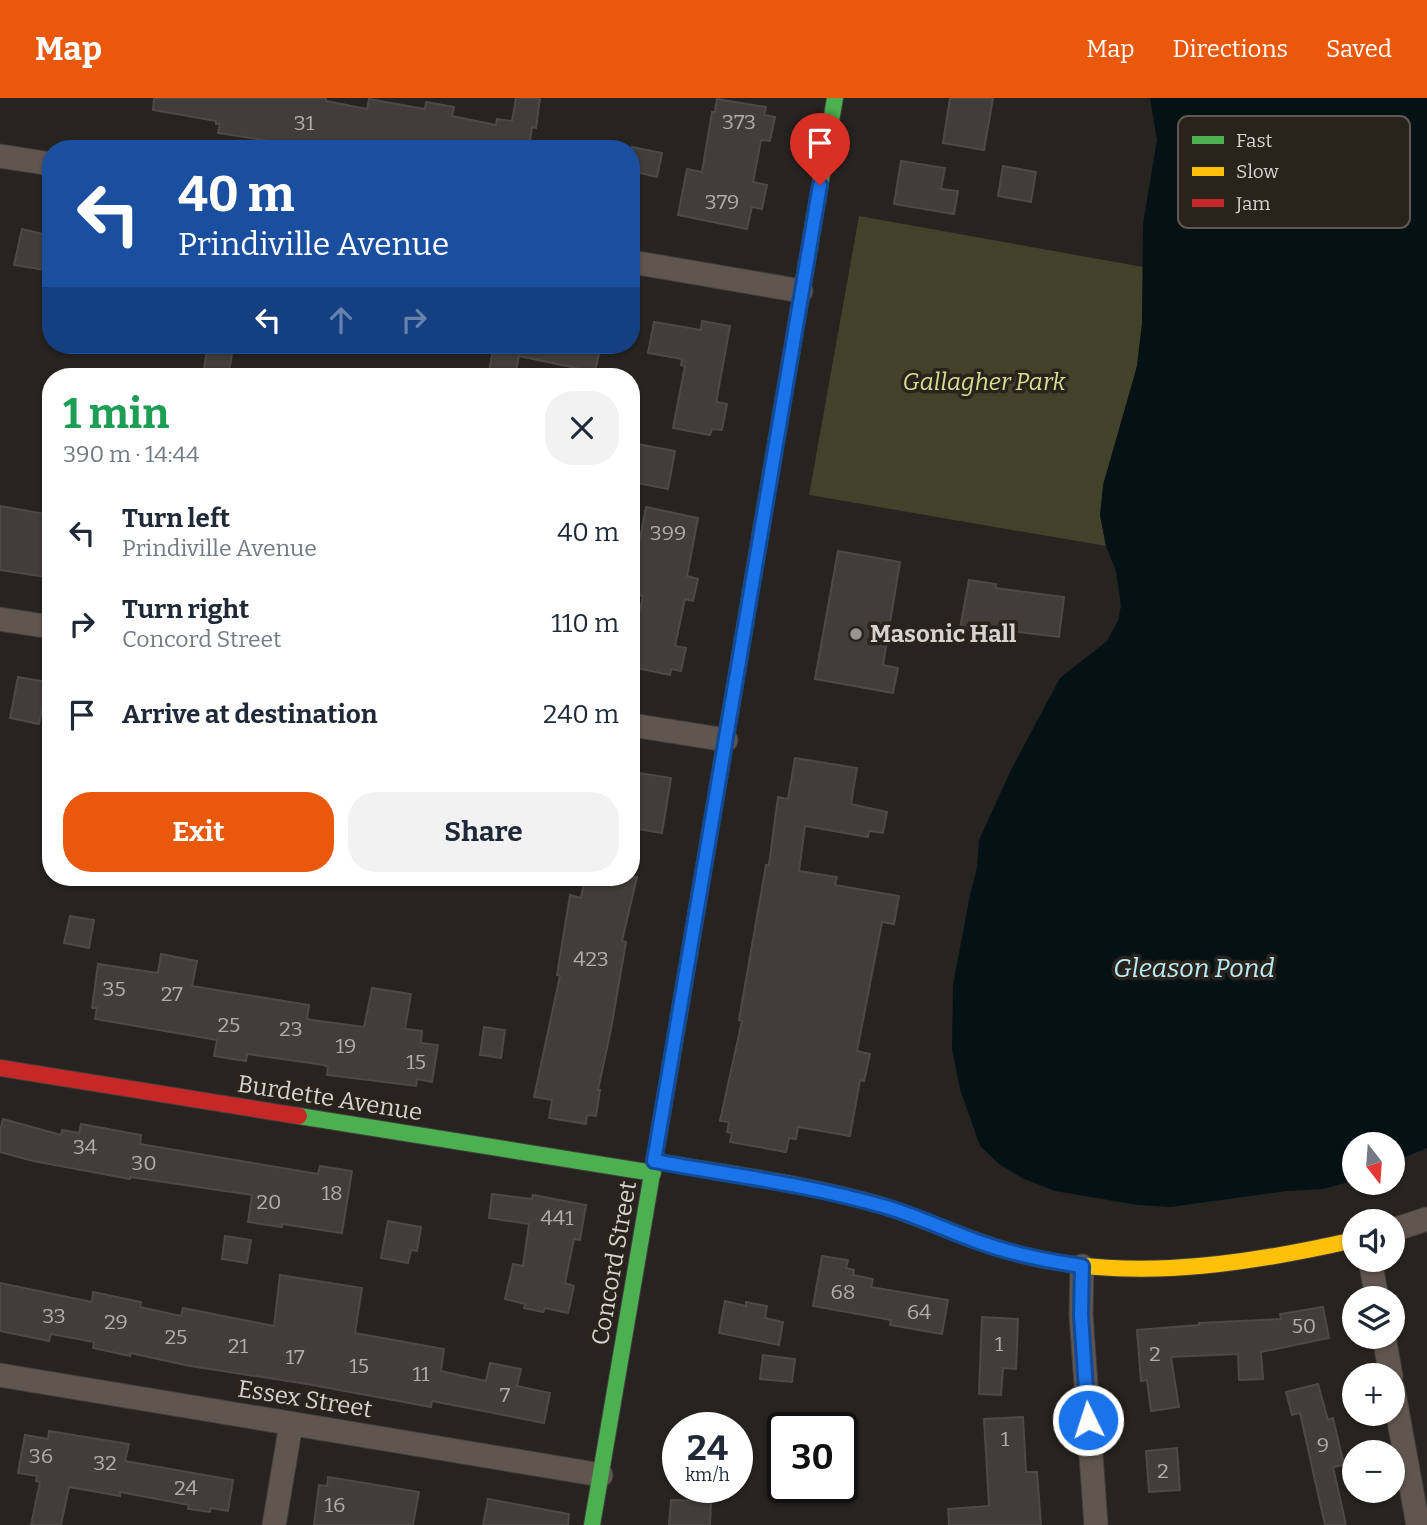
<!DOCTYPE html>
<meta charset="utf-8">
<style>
:root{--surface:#fff;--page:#f2f2f3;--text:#1f2937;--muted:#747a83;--accent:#ea580c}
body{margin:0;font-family:Bitter,serif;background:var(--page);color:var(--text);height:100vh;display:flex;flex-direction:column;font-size:26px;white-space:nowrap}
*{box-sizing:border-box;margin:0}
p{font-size:23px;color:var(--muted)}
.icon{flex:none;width:38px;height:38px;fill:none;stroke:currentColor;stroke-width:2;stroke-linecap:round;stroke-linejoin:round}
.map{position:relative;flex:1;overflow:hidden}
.panel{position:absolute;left:42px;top:270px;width:598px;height:518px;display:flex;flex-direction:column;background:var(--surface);border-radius:28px;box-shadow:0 2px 5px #0004}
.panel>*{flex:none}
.hud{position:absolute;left:42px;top:42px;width:598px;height:214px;border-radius:28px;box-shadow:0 2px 5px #0004;background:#1a4fa0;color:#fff;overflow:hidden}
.needle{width:46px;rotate:163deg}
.fabs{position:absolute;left:1342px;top:1034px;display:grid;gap:14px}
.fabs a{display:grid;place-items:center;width:63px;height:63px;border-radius:50%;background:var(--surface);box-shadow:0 2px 5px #0004;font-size:35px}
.speed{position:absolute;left:662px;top:1314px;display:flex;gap:14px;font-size:35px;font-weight:700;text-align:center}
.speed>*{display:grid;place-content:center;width:91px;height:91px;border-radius:50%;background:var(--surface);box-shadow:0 2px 5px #0004;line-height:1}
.speed small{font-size:18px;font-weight:400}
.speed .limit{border:4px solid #111;border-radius:10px;background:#fff;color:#111}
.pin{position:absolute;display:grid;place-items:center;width:60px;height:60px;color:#fff;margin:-72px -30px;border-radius:50% 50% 50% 0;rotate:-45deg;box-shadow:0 0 7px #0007}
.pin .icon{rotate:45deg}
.me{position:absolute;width:77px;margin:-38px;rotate:356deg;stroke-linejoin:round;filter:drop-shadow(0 0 5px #0008)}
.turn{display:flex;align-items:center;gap:24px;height:147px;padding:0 21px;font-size:32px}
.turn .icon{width:91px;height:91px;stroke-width:2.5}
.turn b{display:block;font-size:49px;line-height:60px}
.lanes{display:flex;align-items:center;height:66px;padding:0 21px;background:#0003;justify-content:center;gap:35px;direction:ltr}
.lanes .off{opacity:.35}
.round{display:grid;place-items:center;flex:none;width:74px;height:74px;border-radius:28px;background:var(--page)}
.overview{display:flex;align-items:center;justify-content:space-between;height:119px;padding:0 21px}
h1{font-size:42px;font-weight:700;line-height:52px;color:#1e9e55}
.button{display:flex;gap:14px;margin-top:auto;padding:14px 21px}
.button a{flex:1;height:80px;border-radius:28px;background:var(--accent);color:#fff;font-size:28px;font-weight:700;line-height:80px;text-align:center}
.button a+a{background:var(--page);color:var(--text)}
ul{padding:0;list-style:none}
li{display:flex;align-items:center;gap:21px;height:91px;padding:0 21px}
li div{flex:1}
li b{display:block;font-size:26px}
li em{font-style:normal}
header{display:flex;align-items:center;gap:42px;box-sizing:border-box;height:98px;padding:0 35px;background:var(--accent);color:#fff}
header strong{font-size:33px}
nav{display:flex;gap:38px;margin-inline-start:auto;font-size:24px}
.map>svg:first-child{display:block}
.green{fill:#414229}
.water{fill:#041216}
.building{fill:#403d3a;stroke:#4c4946;stroke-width:2}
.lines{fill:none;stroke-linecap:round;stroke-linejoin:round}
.street-casing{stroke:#413f3d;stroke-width:25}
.fast-casing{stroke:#413f3d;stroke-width:18}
.slow-casing{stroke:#413f3d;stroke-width:18}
.jam-casing{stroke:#413f3d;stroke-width:18}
.street{stroke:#61564f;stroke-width:23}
.fast{stroke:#4caf50;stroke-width:16}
.slow{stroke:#ffc107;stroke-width:16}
.jam{stroke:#c62828;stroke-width:16}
.route-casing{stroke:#114b97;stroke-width:18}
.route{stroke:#1a73e8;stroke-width:12}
.poi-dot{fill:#989590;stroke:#2a231c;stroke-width:2.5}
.labels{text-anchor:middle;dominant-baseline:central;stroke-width:7;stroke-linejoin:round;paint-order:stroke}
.number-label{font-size:21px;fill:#b0ada8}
.park-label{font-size:24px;font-style:italic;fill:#d8dd91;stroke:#2a231c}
.poi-label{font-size:24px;font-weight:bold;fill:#d6d2cd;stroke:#2a231c;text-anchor:start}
.street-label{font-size:24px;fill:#d6d2cd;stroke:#2a231c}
.water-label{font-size:26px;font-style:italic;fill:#b7edfb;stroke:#2a231c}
.key{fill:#2a231c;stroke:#5e5851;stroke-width:2}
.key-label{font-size:19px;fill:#d6d2cd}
</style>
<header>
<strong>Map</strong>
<nav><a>Map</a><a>Directions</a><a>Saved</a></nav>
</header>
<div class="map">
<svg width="1427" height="1427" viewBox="0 0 1427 1427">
<rect width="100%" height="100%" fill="#262320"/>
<path class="green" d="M859 118 1143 169 1142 226 1137 268 1100 417 1106 448 809 397Z"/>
<path class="water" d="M1150 0H1427V1050L1393 1064V1046H1354V1082L1352 1083 1323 1091 1286 1093 1170 1109 1138 1107 1055 1093 1022 1080 999 1066 980 1048 960 991 952 951 953 887 970 797 977 770 979 742 1011 672 1060 580 1107 543 1118 523 1121 508 1116 473 1106 448 1100 417 1103 387 1137 268 1142 226 1143 126 1157 42Z"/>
<path class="building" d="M154 0H326V3L367 11 369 1 425 11 426 4 454 9 452 18 496 27 497 21 512 23 516 0H540L536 30 532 29 529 51H282L283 45 218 35 220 26H216V23L153 12Z
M950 0H993L984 52 943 45Z
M717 1 766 9 764 17 775 19 770 43 761 42 753 84 767 87 762 111 752 109 747 131 678 117 687 71 702 74 712 14H715Z
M632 49 662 55 657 79 632 73Z
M901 63 945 70 941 91 958 93 954 116 894 106Z
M1003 68 1036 74 1031 104 998 98Z
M22 131 51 138V173L14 167Z
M702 223 730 228 717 300V304L727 306 722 332 712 331 710 337 673 330 685 268 681 267 682 261 648 255 654 224 701 232Z
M208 247 233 251 228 278 203 276Z
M494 247H601L595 274 519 258 515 278H488Z
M632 345 675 353 668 391 632 384Z
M0 408 51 417V471H48L47 479 0 472Z
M646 409 698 420 687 478 698 481 693 503 685 501 675 548 686 550 681 573 671 571 670 577 632 569V549L643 498 632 495V466L635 467Z
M838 453 900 464 883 567 898 570 893 595 815 581Z
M969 482 996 486V490L1064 499 1059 539 992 531 991 536 960 530Z
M18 579 47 584 39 626 10 620Z
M795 660 857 670 851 706 887 714 883 735 869 733 868 739 805 728 799 773 837 779 835 787 899 798 894 826 882 824 857 953 870 956 864 983 860 982 850 1038 798 1029 796 1041 789 1040 786 1054 730 1044 732 1035 727 1034 729 1024 720 1023 742 923 739 922 766 767H769L778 699 788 701Z
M632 674 671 680 662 735 632 730Z
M585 779H637L622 843 626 844 611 931 598 992H600L596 1018 587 1017 586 1026 549 1020 552 1002 534 999 560 878 557 877 570 797 581 800Z
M70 818 94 822 89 850 64 845Z
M161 856 197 863 192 888 309 907 307 921 312 922 364 929 372 890 411 896 405 931 422 933 421 945 438 947 432 984 417 981 416 988 327 977 328 969 324 967 247 956 246 963 214 958 217 942 95 921 97 910H92L98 866 158 875Z
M484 929 505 932 501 960 480 957Z
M3 1021 61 1037 62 1032 79 1035 81 1026 141 1037 140 1046 318 1076 320 1068 352 1073 342 1135 282 1126V1129L248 1124 252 1097 130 1079V1081L33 1063 0 1054V1033Z
M492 1096 532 1101 533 1097 586 1107 580 1142 574 1141 565 1185 574 1188 568 1215 545 1210 543 1214 524 1210 525 1206 505 1201 513 1166 523 1168 529 1126 489 1120Z
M388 1123 421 1129 417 1153 411 1152 408 1165 381 1160Z
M225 1138 251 1142 247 1165 222 1161Z
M822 1158 848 1162 846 1170 854 1172 853 1177 873 1181 871 1189 948 1202 942 1236 890 1227 891 1222 813 1208Z
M280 1177 362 1190 355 1235 444 1251 441 1273 486 1283 490 1265 521 1271 517 1288 550 1295 544 1325 432 1303 431 1309 307 1286 190 1268 130 1255V1258L93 1250 94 1244 51 1236 49 1243 0 1233V1185L92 1204 93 1194 141 1204 140 1209 181 1218 183 1210 274 1228Z
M725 1203 746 1208V1204L767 1208 765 1220 783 1224 779 1247 719 1235Z
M1323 1209 1329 1240 1261 1254 1263 1281 1239 1282 1238 1256 1171 1259 1179 1309 1151 1313 1147 1282 1141 1283 1137 1232 1199 1227V1225L1281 1221 1280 1216Z
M982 1219 1018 1221 1016 1271 1003 1270 1001 1297 979 1296Z
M763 1257 795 1261 792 1284 760 1281Z
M1318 1286 1328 1322 1333 1320 1344 1367 1333 1369 1346 1427H1325L1300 1315 1292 1317 1286 1294Z
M1023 1319 1026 1374H1037L1041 1427H949L948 1411 989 1408 984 1321Z
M49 1333 129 1346 125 1363 233 1382 228 1413 211 1410 210 1414 188 1411 189 1407 120 1394V1398L69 1389 61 1427H31L40 1384 36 1383 37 1378 18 1375 25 1337 48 1341Z
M1177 1350 1180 1392 1149 1394 1146 1353Z
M328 1379 419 1394 413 1427H314L319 1387 327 1388Z
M488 1401 569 1416 568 1427H483Z
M671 1402 711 1403 710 1427H669Z"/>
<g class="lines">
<g class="street-casing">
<path id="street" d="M0 58 51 66
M632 164 801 193
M0 521 51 529
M632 627 726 642
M1393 1132 1427 1121
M1370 1162 1377 1200
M1082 1168 1081 1217 1096 1427
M1384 1239 1391 1278
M0 1277 601 1377
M1393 1290 1418 1427
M274 1427 291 1326"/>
</g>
<g class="fast-casing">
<path id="fast" d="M771 373 835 0
M299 1018 653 1075
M654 1063C729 1076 804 1085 877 1106 915 1118 951 1134 989 1147
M592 1427 672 959"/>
</g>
<g class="slow-casing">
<path id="slow" d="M672 959 771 373
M989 1147C1106 1188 1236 1169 1354 1142"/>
</g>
<g class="jam-casing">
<path id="jam" d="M0 970 299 1018"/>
</g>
<use href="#street" class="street"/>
<use href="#fast" class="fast"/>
<use href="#slow" class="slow"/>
<use href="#jam" class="jam"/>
</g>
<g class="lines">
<g class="route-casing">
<path id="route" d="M820 87 654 1063C729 1077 805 1086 879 1107 914 1116 945 1132 979 1144 1012 1156 1047 1163 1082 1168L1081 1217 1088 1322"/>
</g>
<use href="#route" class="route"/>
</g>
<circle class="poi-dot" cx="856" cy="536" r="7"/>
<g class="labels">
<g class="number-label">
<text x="739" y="24">373</text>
<text x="304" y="25">31</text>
<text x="722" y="104">379</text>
<text x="668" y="435">399</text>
<text x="591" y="861">423</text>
<text x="114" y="891">35</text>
<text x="172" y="896">27</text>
<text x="229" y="927">25</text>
<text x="291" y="931">23</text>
<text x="346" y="948">19</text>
<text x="416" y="964">15</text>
<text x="85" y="1049">34</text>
<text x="144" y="1065">30</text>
<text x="332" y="1095">18</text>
<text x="269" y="1104">20</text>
<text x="557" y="1120">441</text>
<text x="843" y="1194">68</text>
<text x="919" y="1214">64</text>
<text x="54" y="1218">33</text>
<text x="116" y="1224">29</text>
<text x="1304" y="1228">50</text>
<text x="176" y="1239">25</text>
<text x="999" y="1246">1</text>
<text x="238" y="1248">21</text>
<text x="1155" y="1256">2</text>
<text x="295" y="1259">17</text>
<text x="359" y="1268">15</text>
<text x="421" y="1276">11</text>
<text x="505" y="1297">7</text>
<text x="1005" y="1341">1</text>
<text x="1323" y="1347">9</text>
<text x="41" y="1358">36</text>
<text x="105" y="1365">32</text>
<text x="1163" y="1373">2</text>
<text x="186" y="1390">24</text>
<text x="335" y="1407">16</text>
</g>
<g class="park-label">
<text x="984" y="284">Gallagher Park</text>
</g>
<g class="poi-label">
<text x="870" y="536">Masonic Hall</text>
</g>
<g class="street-label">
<text transform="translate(330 1000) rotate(9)">Burdette Avenue</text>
<text transform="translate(614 1165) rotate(-80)">Concord Street</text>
<text transform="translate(305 1301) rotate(9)">Essex Street</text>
</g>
<g class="water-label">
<text x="1194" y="870">Gleason Pond</text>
</g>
</g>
<rect x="1178" y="18" width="232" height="112" rx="10" class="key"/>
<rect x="1192" y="38" width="32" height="8" fill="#4caf50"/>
<rect x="1192" y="69" width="32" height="9" fill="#ffc107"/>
<rect x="1192" y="101" width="32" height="8" fill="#c62828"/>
<g class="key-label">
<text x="1236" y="49">Fast</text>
<text x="1236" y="80">Slow</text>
<text x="1236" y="112">Jam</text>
</g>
</svg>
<div class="fabs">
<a><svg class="needle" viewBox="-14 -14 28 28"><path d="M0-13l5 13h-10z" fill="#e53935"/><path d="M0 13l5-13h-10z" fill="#747a83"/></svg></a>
<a><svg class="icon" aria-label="sound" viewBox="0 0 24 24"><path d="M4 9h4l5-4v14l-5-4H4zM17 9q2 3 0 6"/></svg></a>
<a><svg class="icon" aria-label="layers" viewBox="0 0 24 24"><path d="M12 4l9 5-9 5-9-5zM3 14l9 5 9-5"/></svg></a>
<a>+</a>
<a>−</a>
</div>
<div class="speed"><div>24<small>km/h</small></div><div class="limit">30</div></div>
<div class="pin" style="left:820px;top:87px;background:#d93025"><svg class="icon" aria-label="arrive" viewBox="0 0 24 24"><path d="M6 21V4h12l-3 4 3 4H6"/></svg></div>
<svg class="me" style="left:1088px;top:1322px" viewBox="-20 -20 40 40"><circle r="17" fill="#1a73e8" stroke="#fff" stroke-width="3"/><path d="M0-11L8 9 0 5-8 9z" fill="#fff"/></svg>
<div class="hud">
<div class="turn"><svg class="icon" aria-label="left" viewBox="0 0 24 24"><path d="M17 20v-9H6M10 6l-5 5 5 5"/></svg><div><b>40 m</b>Prindiville Avenue</div></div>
<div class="lanes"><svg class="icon" aria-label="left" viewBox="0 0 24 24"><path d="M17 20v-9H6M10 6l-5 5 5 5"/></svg><svg class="icon off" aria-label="ahead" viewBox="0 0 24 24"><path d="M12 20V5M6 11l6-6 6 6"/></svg><svg class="icon off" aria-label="right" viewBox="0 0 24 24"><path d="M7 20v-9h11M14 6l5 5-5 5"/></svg></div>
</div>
<section class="panel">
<div class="overview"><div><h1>1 min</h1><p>390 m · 14:44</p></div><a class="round"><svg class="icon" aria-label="close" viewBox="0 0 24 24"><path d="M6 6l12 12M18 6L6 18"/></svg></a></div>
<ul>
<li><svg class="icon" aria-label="left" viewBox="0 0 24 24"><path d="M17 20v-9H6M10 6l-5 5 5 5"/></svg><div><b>Turn left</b><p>Prindiville Avenue</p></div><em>40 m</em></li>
<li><svg class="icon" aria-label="right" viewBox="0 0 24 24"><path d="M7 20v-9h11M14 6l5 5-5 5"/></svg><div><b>Turn right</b><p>Concord Street</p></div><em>110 m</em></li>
<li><svg class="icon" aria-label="arrive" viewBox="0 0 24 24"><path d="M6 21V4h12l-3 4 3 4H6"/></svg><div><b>Arrive at destination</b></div><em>240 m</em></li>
</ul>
<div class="button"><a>Exit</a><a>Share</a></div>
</section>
</div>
